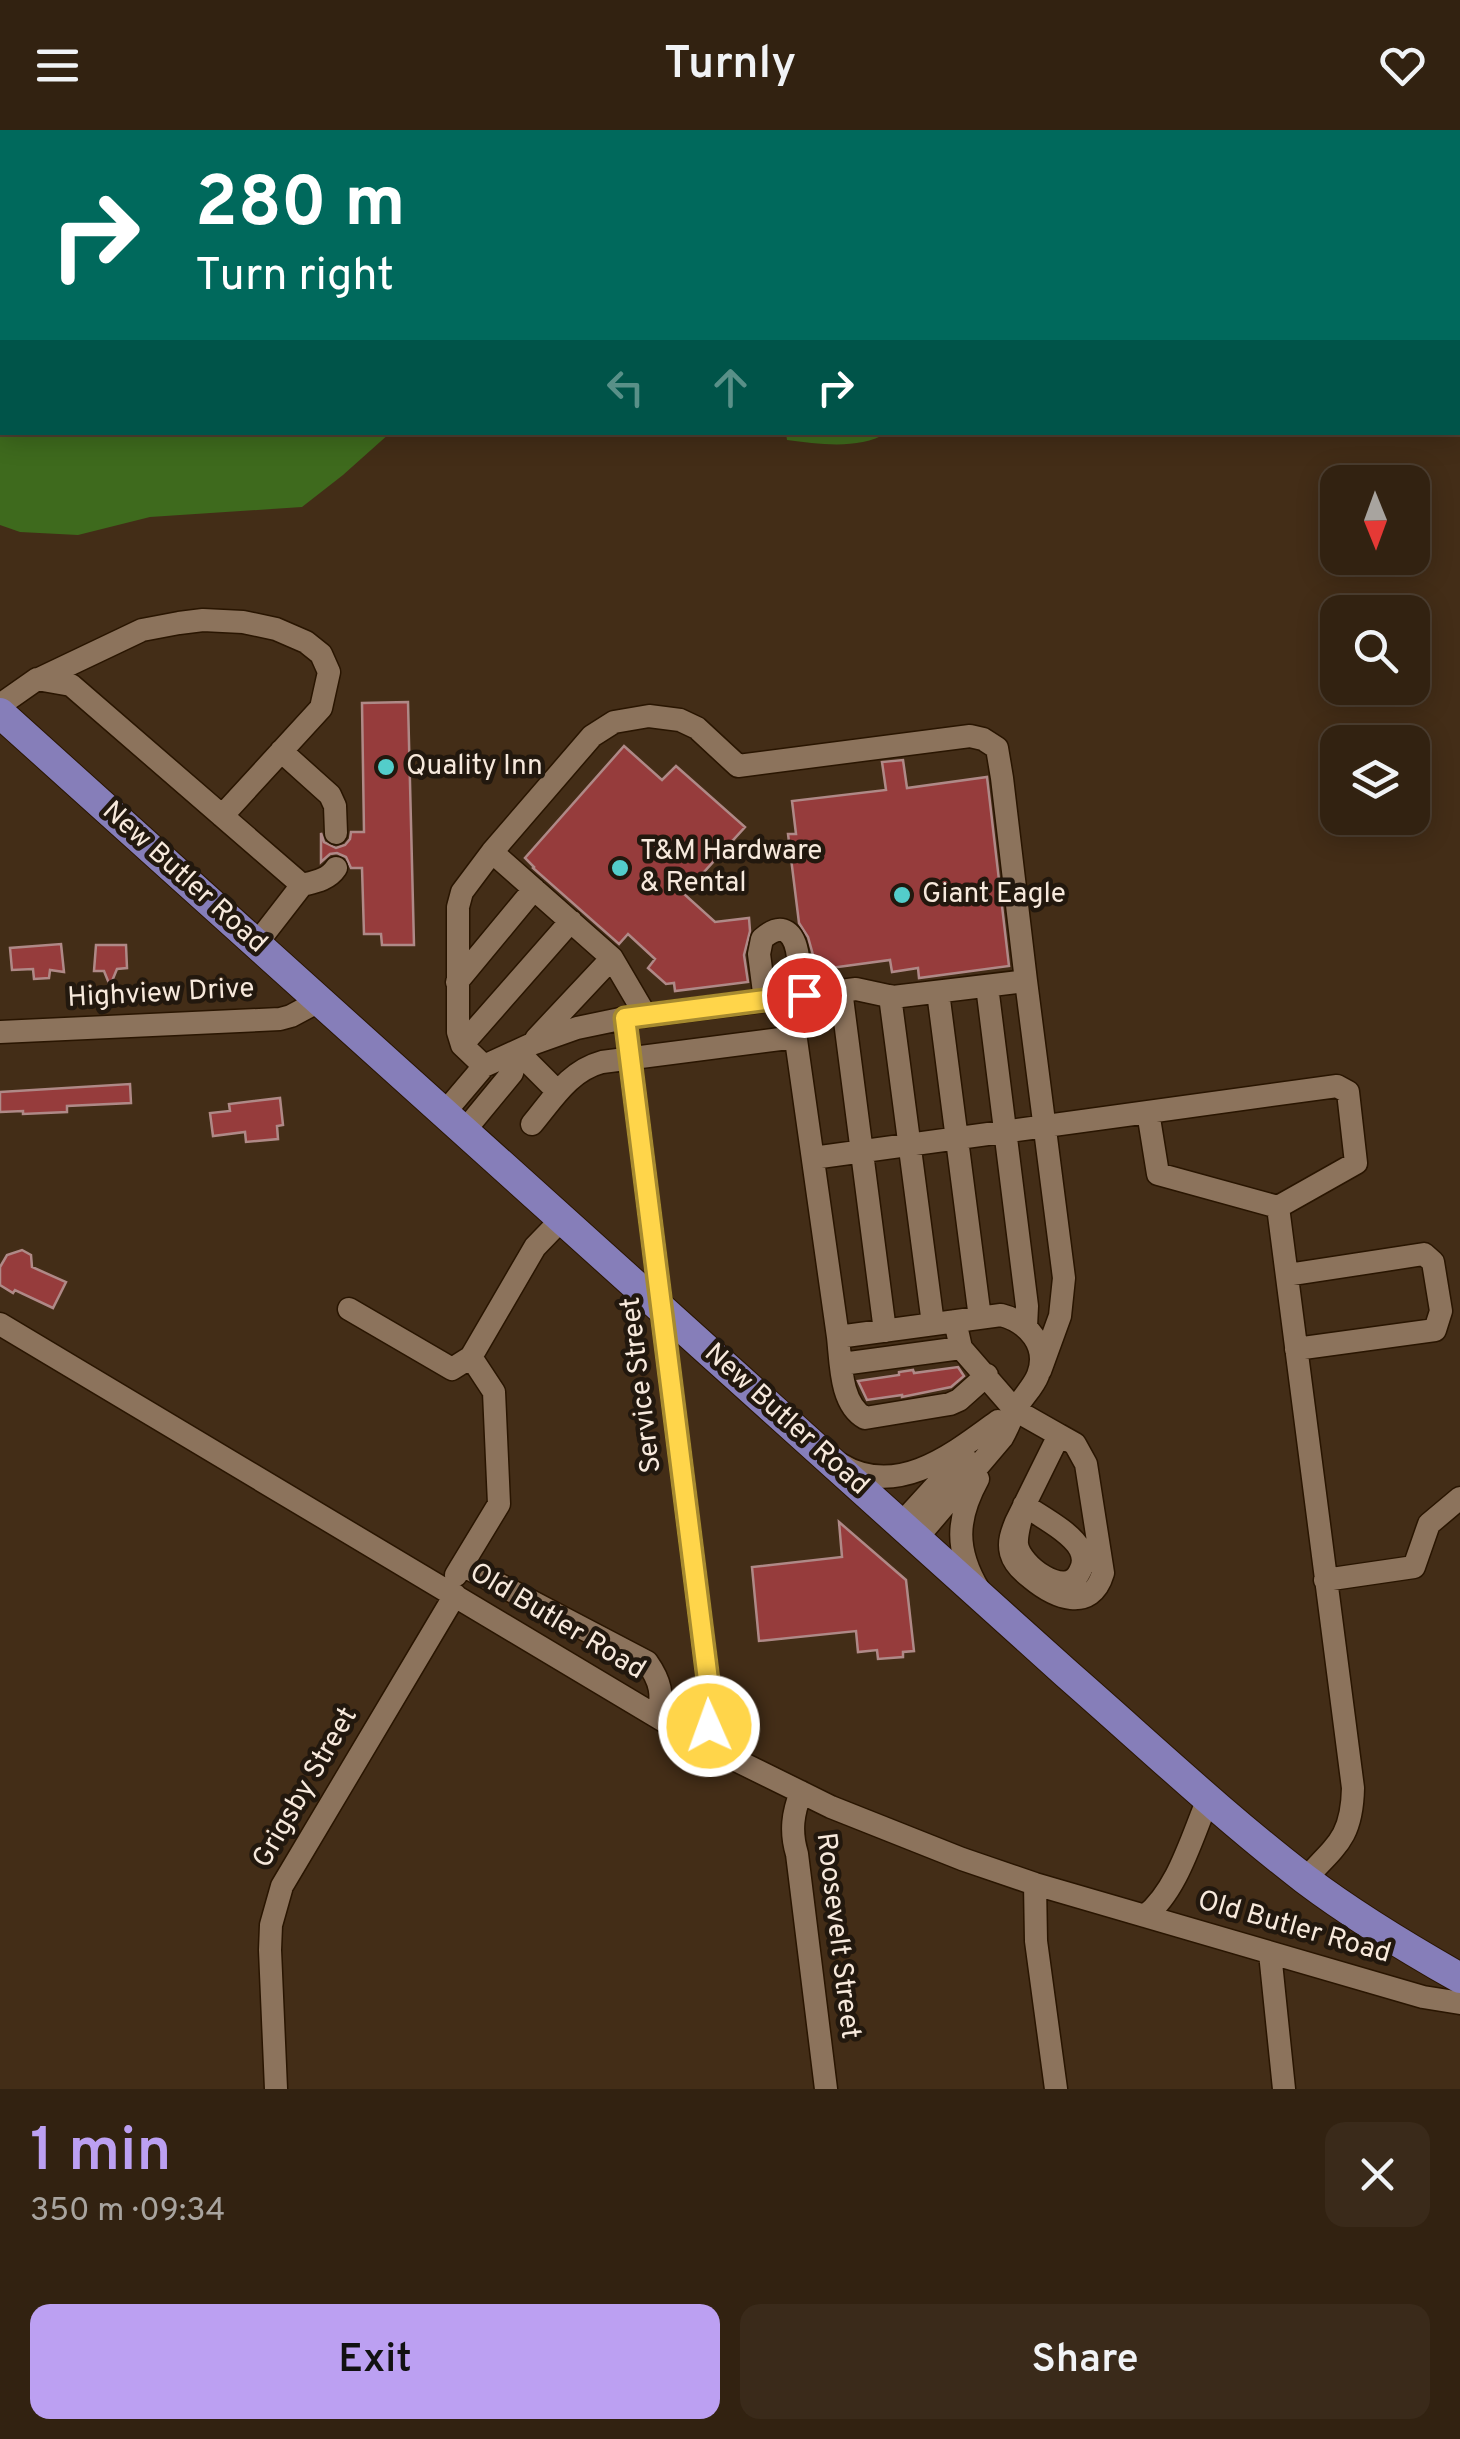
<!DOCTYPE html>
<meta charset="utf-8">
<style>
:root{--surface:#322211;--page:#3a2a1a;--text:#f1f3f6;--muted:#a8a49f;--line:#4d3f31;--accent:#bca0f2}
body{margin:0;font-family:Overpass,sans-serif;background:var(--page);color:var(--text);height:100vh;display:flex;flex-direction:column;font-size:38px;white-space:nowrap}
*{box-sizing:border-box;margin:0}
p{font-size:32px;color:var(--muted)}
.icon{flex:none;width:55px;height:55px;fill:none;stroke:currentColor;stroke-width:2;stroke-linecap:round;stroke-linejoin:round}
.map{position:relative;height:1959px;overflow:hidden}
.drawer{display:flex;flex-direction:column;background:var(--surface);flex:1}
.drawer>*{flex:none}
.banner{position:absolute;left:0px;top:0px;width:1460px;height:305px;box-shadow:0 5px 25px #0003,0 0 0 2px var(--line);background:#00695c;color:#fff;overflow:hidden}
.needle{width:65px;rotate:179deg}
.fabs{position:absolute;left:1320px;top:335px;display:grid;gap:20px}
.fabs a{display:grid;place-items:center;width:110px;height:110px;border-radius:20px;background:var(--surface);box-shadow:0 5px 25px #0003,0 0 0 2px var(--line);font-size:50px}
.pin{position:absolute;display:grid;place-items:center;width:85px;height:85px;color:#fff;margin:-42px;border:5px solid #fff;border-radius:50%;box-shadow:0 2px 10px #0007}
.me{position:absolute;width:110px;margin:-55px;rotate:358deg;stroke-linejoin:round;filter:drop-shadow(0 0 8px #0008)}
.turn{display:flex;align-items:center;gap:35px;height:210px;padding:0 30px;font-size:45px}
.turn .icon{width:130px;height:130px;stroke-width:2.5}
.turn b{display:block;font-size:70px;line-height:85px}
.lanes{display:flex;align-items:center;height:95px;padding:0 30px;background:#0003;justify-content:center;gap:50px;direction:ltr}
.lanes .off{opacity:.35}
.round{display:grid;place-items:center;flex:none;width:105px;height:105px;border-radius:20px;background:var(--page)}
.headline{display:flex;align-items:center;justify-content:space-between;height:170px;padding:0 30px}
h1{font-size:60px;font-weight:600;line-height:75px;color:var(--accent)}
.primary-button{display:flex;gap:20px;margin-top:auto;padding:20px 30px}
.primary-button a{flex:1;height:115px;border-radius:20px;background:var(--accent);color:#111;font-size:40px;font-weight:600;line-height:115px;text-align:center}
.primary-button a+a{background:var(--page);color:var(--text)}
header{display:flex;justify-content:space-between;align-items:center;height:130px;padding:0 30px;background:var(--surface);font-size:45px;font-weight:600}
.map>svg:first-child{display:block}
.green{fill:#3e6a1d}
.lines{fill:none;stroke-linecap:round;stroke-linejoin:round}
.stream{stroke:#71a0a2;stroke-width:5}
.building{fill:#963c3c;stroke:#af8987;stroke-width:2.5}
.minor-casing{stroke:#291501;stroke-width:25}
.major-casing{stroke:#291501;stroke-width:32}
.minor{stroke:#8c735c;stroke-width:22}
.major{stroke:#867eb9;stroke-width:30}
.route-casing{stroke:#a68a30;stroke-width:25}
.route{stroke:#ffd54a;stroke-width:18}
.poi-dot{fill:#53cdca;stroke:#22180e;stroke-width:4}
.labels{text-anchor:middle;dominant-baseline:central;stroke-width:9;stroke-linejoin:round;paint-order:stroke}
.poi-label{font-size:28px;fill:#f7e9dc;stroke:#22180e;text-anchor:start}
.street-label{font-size:28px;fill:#f7e9dc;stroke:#22180e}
</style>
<header><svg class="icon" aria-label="menu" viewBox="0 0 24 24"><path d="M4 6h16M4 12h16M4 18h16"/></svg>Turnly<svg class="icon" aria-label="heart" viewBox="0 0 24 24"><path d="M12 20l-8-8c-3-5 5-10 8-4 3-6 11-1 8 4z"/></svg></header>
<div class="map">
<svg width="1460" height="1959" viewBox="0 0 1460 1959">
<rect width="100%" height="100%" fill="#432d17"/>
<path class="green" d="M2 189V302L390 303 343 345 302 377 150 387 78 405 20 402 0 395V190Z
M786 303V302L887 303C858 320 819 314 787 310Z"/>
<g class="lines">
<path class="stream" d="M1034 2 1036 0
M0 120 2 119"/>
</g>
<path class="building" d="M408 572 414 815H382L381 804H364L362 738H351L346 727 337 723 330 724 321 732V703L324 712 336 718 345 715 350 709 351 702H364L362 573Z
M624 616 662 650 676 636 745 697 684 764 715 792 749 788 750 801 744 825 748 852 675 861 674 853 666 854 648 838 655 829 628 804 619 814 533 738 534 737 525 728Z
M903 630 907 658 987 647 1009 836 919 848 918 838 892 842 890 830 794 843 793 841H802L808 838 813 825 808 807 799 793 788 704H796L792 671 886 660 882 632Z
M61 814 64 842 50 840 49 848 34 849 33 839 12 840 10 818Z
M96 815H126L127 838 117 839 110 856 104 841H94Z
M130 954 131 973 67 976V982L23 984V981L0 982V962Z
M280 968 283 995 277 996 278 1009 246 1012 245 1002 213 1006 210 983 230 981 229 974Z
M22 1120 31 1125 32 1137 66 1152 53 1178 15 1160 13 1163 0 1155V1137L7 1125Z
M958 1237 964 1246 951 1257 902 1267V1265L867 1270 858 1251 899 1245V1242L913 1240 914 1243Z
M839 1392 906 1450 914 1521 903 1522V1527L878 1529 877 1520 858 1522 856 1501 759 1511 752 1437 842 1427Z"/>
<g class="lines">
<g class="minor-casing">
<path id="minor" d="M32 2 38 0
M0 16 2 15
M39 549 142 500 179 493 203 490 243 492 276 499 306 512 321 524 329 542 321 578 222 686
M0 575 37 549 71 555 302 755 257 813
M281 621 330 665 335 676 336 703
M492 722 592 606 614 592 649 586 680 590 697 598 738 636 970 606 983 609 997 618 1002 648 1026 851
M302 755C314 752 328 750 336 738
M457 852 534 759
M987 856 1027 1176 1026 1197
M841 860 885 1201
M938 862 980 1188
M890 866 933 1194
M790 867 838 1207 1001 1185C1028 1192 1049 1216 1038 1245 1033 1258 1022 1267 1016 1279 1011 1288 1008 1298 1002 1308L917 1408
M765 870 759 824 762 809C783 790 795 803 798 827
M625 888 711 1575 709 1596 701 1613
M0 902 280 889 291 886 321 870
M536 909 612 828
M462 915 571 791
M518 922 558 962
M484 936 462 915 458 902V777L462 762 492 722 612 828 646 886
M445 982 484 936 532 914 577 898 625 888 856 859 893 867 1026 851 1064 1148 1060 1186 1040 1241
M532 994C553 969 569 941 602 932L796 907
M465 1000 512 943 518 922
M813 1028 1148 982 1158 1044 1278 1077 1356 1033 1348 962 1337 956 1148 982
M1278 1077 1353 1658C1352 1707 1337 1715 1305 1749
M1287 1145 1424 1124 1433 1132 1441 1181 1435 1200 1296 1219
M349 1179 452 1239 471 1227 535 1117 563 1088
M955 1191 961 1218 1015 1280 1059 1305 1016 1392C1012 1402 1008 1412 1011 1423 1014 1434 1023 1442 1031 1448 1054 1467 1091 1484 1103 1443L1086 1334 1075 1314 1059 1305
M0 1194 701 1613 831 1677 962 1729 1035 1754 1423 1867 1460 1873
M838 1207C841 1233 840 1274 865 1288L950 1274 959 1270 987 1245
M842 1234 961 1218
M840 1334C897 1369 953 1324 998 1291
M978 1349C956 1389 955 1420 979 1460
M1024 1375C1040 1386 1071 1402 1080 1419 1083 1425 1084 1434 1080 1441 1067 1471 1019 1435 1017 1414 1016 1402 1022 1387 1024 1375Z
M901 1394 964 1325
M462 1435 647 1532C661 1552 663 1564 658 1587
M456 1445 499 1374 494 1262 471 1227
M1325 1450 1414 1437 1429 1394 1460 1368
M801 1662C793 1683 790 1701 797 1724L826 1959
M1035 1754 1036 1811 1056 1959
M1145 1786C1178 1760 1192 1706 1209 1667
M1270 1823 1284 1959
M276 1959 270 1820 271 1795 282 1756 455 1465"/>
</g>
<g class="major-casing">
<path id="major" d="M0 583 1067 1544C1146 1613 1222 1685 1305 1749 1354 1786 1407 1818 1460 1848"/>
</g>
<use href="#minor" class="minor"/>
<use href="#major" class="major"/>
</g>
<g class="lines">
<g class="route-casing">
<path id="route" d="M709 1596 711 1574 625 888 804 865"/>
</g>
<use href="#route" class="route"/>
</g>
<g class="poi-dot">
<circle cx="386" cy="637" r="10"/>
<circle cx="620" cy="738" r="10"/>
<circle cx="902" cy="765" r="10"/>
</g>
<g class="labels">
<g class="poi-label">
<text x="406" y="637">Quality Inn</text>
<text x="640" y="722">T&amp;M Hardware<tspan x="640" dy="32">&amp; Rental</tspan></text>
<text x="922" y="765">Giant Eagle</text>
</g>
<g class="street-label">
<text transform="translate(184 748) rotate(42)">New Butler Road</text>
<text transform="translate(161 864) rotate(-3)">Highview Drive</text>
<text transform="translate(642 1255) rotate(-97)">Service Street</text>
<text transform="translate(786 1290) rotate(42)">New Butler Road</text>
<text transform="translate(557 1492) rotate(31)">Old Butler Road</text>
<text transform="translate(306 1658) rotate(-60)">Grigsby Street</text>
<text transform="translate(1294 1798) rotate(16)">Old Butler Road</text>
<text transform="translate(837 1806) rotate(83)">Roosevelt Street</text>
</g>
</g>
</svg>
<div class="fabs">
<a><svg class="needle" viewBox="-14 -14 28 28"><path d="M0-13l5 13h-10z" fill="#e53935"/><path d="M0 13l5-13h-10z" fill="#a8a49f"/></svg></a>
<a><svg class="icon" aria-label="search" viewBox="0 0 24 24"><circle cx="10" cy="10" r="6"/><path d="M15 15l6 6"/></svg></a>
<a><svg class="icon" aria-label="layers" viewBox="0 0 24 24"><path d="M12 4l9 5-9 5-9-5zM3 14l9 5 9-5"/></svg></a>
</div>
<div class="pin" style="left:804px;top:865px;background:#d93025"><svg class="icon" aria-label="arrive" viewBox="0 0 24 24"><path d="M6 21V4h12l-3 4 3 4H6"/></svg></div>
<svg class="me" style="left:709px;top:1596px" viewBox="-20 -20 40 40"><circle r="17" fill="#ffd54a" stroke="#fff" stroke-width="3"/><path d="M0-11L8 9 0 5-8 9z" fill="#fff"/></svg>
<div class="banner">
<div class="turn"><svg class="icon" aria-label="right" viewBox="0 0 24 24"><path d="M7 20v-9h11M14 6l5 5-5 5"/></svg><div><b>280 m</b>Turn right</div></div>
<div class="lanes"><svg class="icon off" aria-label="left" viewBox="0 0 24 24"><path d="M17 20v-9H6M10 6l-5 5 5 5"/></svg><svg class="icon off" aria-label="ahead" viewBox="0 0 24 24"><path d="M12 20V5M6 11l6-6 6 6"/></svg><svg class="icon" aria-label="right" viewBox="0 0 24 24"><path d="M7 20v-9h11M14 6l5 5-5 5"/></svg></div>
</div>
</div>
<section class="drawer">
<div class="headline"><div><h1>1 min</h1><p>350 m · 09:34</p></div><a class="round"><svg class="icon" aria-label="close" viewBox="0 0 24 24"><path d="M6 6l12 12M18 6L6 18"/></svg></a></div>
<div class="primary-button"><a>Exit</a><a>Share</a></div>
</section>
